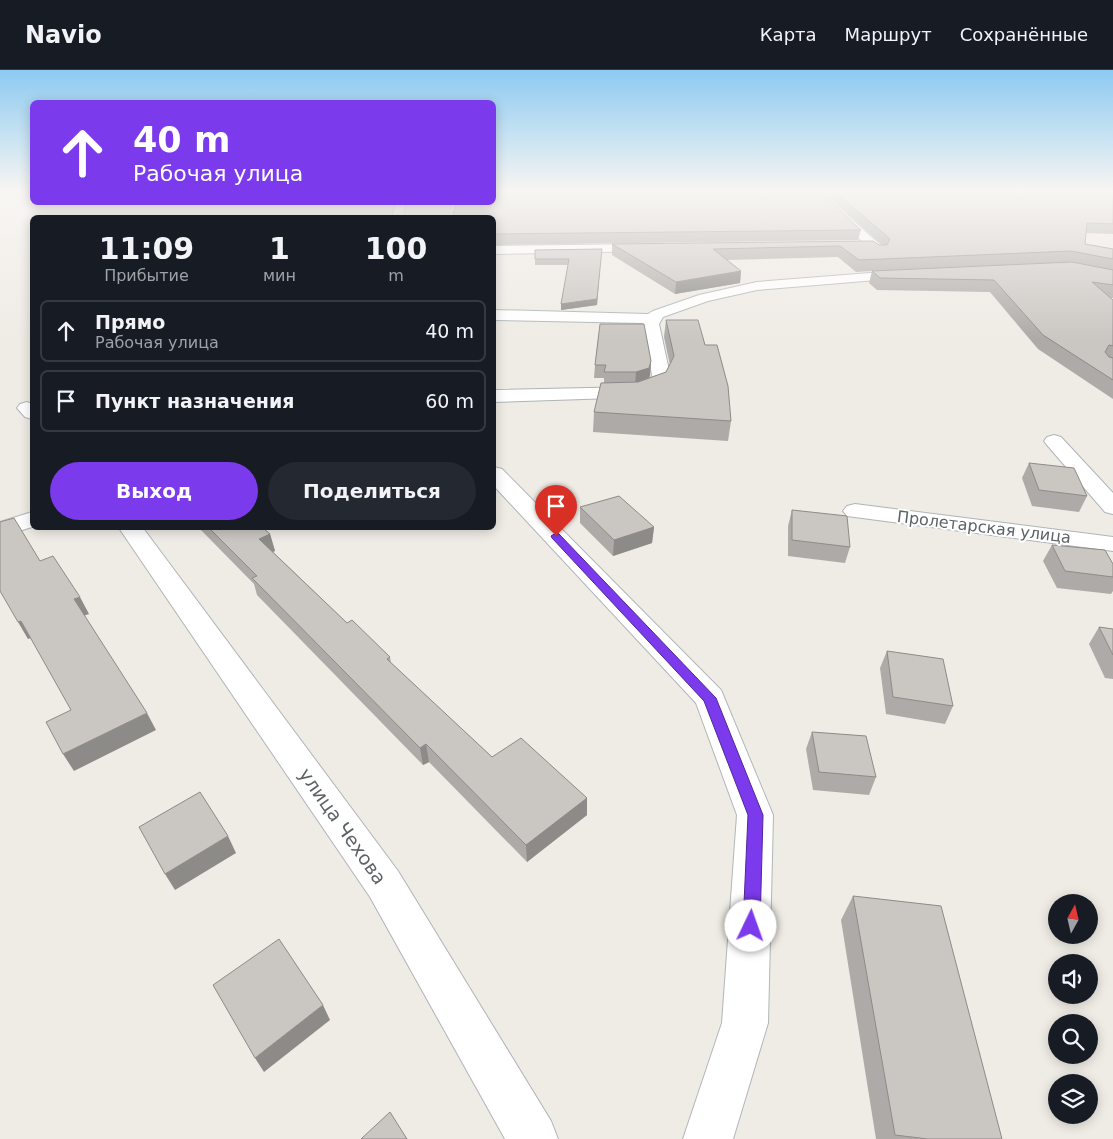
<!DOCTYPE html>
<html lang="ru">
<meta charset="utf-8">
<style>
:root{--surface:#171b24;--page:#242831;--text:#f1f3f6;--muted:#9ea1a6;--line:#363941;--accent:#7c3aed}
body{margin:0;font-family:"DejaVu Sans",sans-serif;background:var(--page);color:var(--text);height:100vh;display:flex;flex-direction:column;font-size:19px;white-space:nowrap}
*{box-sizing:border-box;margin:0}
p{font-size:16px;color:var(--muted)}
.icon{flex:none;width:28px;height:28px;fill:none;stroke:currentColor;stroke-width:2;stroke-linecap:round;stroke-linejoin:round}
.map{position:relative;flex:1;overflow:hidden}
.details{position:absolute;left:30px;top:145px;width:466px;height:315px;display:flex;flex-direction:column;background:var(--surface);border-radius:8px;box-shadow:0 2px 12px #0003}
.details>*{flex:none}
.guide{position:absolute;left:30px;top:30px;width:466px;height:105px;border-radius:8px;box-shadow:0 2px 12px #0003;background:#7c3aed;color:#fff;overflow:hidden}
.needle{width:32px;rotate:8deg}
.buttons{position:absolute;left:1048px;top:824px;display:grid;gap:10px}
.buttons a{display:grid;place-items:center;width:50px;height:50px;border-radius:50%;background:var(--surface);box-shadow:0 2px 12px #0003;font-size:25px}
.pin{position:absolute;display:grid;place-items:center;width:42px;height:42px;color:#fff;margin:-51px -21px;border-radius:50% 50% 50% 0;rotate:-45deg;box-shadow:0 0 5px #0007}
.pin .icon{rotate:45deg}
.me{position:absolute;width:55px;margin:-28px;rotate:3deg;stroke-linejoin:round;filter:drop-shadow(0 0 4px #0008)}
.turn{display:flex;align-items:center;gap:18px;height:105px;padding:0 20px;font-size:22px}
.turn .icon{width:65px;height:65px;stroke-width:2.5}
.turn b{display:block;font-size:35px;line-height:42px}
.eta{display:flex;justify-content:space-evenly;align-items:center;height:85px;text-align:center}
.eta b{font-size:30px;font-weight:800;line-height:35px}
.action{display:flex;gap:10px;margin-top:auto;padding:10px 20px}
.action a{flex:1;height:58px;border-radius:30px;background:var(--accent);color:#fff;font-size:20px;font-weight:800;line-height:58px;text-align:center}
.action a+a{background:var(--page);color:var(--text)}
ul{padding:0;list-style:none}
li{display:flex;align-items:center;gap:15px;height:62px;margin:0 10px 8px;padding:0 10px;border:2px solid var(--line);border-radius:8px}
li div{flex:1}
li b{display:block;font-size:19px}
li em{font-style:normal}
header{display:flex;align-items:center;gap:30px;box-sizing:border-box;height:70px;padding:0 25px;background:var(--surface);border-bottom:1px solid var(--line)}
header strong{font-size:24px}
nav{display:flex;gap:28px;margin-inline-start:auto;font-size:18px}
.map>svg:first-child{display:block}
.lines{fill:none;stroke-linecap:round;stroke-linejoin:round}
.street-casing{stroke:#b0b4b7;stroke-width:2}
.secondary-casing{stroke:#b1b6ba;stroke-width:2}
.street{fill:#fff;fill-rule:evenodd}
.secondary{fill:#fff;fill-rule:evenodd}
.wall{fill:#aeaaa7}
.shaded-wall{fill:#8d8b88}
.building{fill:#cac6c2;stroke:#8d8b88}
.route{fill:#7c3aed;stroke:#51269a}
.labels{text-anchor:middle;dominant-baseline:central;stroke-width:4;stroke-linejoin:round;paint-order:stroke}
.street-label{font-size:16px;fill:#5d6265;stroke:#fff}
.near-street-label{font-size:19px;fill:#5d6265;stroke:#fff}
</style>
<header>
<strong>Navio</strong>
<nav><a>Карта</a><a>Маршрут</a><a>Сохранённые</a></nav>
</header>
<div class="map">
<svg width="1113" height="1069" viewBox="0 0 1113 1069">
<rect width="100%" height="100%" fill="#efebe5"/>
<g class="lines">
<g class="street-casing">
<path id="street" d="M809 121H820L878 173 902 189 904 192 902 195H892L870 179Z
M650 174 656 178 654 181 494 184V176Z
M908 200 913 201 915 204 913 207 757 220 708 231 663 247 659 254 670 305 663 320 644 327 494 332V320L635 317 649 313 652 305 643 253 494 250V240L648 244 653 241 699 225 757 212Z
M27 332 32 334V349L25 347 17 338 20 334Z
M1054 365 1061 367 1113 423V444L1105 442 1047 375 1044 371 1047 367Z
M855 434 1113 467V481L847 446 843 441 847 436Z
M32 442V457L0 467V452Z
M119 458H143L398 801 551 1051 558 1069H505L370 827Z"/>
</g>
<g class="secondary-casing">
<path id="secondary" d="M396 132H406L403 148H392Z
M494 397 502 399 721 620 773 745 768 953 733 1069H683L722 953 737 745 696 633 494 416Z"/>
</g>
<use href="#street" class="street"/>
<use href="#secondary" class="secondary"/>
</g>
<path class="wall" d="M822 121H1113V164L1086 163 1085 174 1113 179V228H1111L1113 230V329L1038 279 990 222 877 220 869 213 872 201 856 202 838 187 727 190 741 201 740 213 675 224 612 185V174L882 175Z
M494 148 861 160 858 170 494 175Z
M601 185 597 235 561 240V234L568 195H535V189Z
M666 250 705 275 731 351 728 371 593 362 594 342 604 313V308H594L595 295 651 291 650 305 649 308 666 302 670 295 664 267Z
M1029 393 1087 426 1079 442 1032 436 1022 408Z
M580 437 654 457 652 473 613 486 580 453Z
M792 440 850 477 845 493 788 486V456Z
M199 458H263L270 464 275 481 273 482 347 553 390 587 391 593 492 687 587 728V745L527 792 429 692 423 695 257 525 254 514Z
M1052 475 1113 507V521L1111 524 1057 518 1043 491Z
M1099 557 1113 559V609L1105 608 1089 574Z
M887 581 953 636 945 654 886 644 880 598Z
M812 662 876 707 869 725 813 720 806 679Z
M853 826 1002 1069H876L841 850Z"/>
<path class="shaded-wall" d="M601 185 597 235 561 240V234Z
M741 201 740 213 675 224 676 212Z
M651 291 650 305 648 311 635 315 636 302Z
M654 457 652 473 613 486 614 470Z
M270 464 275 481 264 485 259 469Z
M80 527 89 544 83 546 74 529Z
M21 551 31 568 28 569 18 552Z
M147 643 156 660 74 701 63 684Z
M426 674 429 692 423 695 420 678Z
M587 728V745L527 792 526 775Z
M228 766 236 783 175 820 165 804Z
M323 935 330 950 264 1002 255 988Z"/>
<path class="building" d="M494 121H819L861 160 494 164V148H452L457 132H494Z
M834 121H1113V154L1087 153 1085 174 1113 179V189L1071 181 859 190 840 176 713 179 741 201 676 212 612 174 873 171 879 175H887L890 169Z
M602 179 597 229 561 234 569 189H535V180Z
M1072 192 1113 200V215L1092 212 1113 230V276L1109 275 1105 282 1109 287 1113 288V310L1043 265 994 210 880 208 872 201Z
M666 250H698L705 275H717L728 316 731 351 594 342 601 313 638 312 666 302 674 286Z
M600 254H644L651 291 649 298 636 302H604L606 295H595Z
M1029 393 1074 398 1087 426 1039 420Z
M619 426 654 457 614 470 580 437Z
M792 440 847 446 850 477 792 470Z
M14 448 40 491 53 486 80 527 74 529 147 643 63 684 46 652 71 640 21 551 18 552 0 521V452Z
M209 458H263L270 464 259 469 347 553 352 550 390 587 387 589 492 687 521 668 587 728 526 775 426 674 420 678 252 508 257 506Z
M1052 475 1105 480 1113 494V507L1065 501Z
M1099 557 1113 559V585Z
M887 581 943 589 953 636 893 627Z
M812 662 866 666 876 707 819 702Z
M200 722 228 766 165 804 139 757Z
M853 826 941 836 1002 1069H928L895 1065Z
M279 869 323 935 255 988 213 915Z
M390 1042 407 1069H361Z"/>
<linearGradient id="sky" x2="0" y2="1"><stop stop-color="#8dcaf1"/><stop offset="0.45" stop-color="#f8f6f3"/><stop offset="1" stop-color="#f8f6f3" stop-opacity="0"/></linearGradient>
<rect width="1113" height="270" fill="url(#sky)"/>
<path class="route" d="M556 463 559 464 716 628 763 745 760 856 757 862 751 865 745 862 743 856 748 745 704 631 552 468 551 466Z"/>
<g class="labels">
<g class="street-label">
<text transform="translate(984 457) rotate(7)">Пролетарская улица</text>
</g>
<g class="near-street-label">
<text transform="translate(343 756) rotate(55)">улица Чехова</text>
</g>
</g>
</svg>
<div class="buttons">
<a><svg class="needle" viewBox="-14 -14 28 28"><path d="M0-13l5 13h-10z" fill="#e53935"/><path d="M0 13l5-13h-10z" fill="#9ea1a6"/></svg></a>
<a><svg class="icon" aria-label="sound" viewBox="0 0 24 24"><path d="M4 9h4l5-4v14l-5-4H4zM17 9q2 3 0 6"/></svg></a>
<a><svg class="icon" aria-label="search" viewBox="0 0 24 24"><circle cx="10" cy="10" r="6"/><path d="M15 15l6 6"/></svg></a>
<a><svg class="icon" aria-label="layers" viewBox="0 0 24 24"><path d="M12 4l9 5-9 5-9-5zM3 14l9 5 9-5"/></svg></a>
</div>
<div class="pin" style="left:556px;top:466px;background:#d93025"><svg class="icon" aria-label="arrive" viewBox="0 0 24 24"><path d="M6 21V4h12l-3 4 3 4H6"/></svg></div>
<svg class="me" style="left:751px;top:856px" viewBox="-20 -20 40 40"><circle r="19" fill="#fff"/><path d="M0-13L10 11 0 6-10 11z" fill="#7c3aed"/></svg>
<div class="guide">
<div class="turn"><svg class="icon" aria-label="ahead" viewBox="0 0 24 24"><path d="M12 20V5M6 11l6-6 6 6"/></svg><div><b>40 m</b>Рабочая улица</div></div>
</div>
<section class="details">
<div class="eta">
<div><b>11:09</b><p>Прибытие</p></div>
<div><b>1</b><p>мин</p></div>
<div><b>100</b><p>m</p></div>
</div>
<ul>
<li><svg class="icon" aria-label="ahead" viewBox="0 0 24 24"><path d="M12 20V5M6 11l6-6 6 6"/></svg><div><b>Прямо</b><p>Рабочая улица</p></div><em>40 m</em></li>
<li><svg class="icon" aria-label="arrive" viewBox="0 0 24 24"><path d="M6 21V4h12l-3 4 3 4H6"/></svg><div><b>Пункт назначения</b></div><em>60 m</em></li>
</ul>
<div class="action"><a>Выход</a><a>Поделиться</a></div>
</section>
</div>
